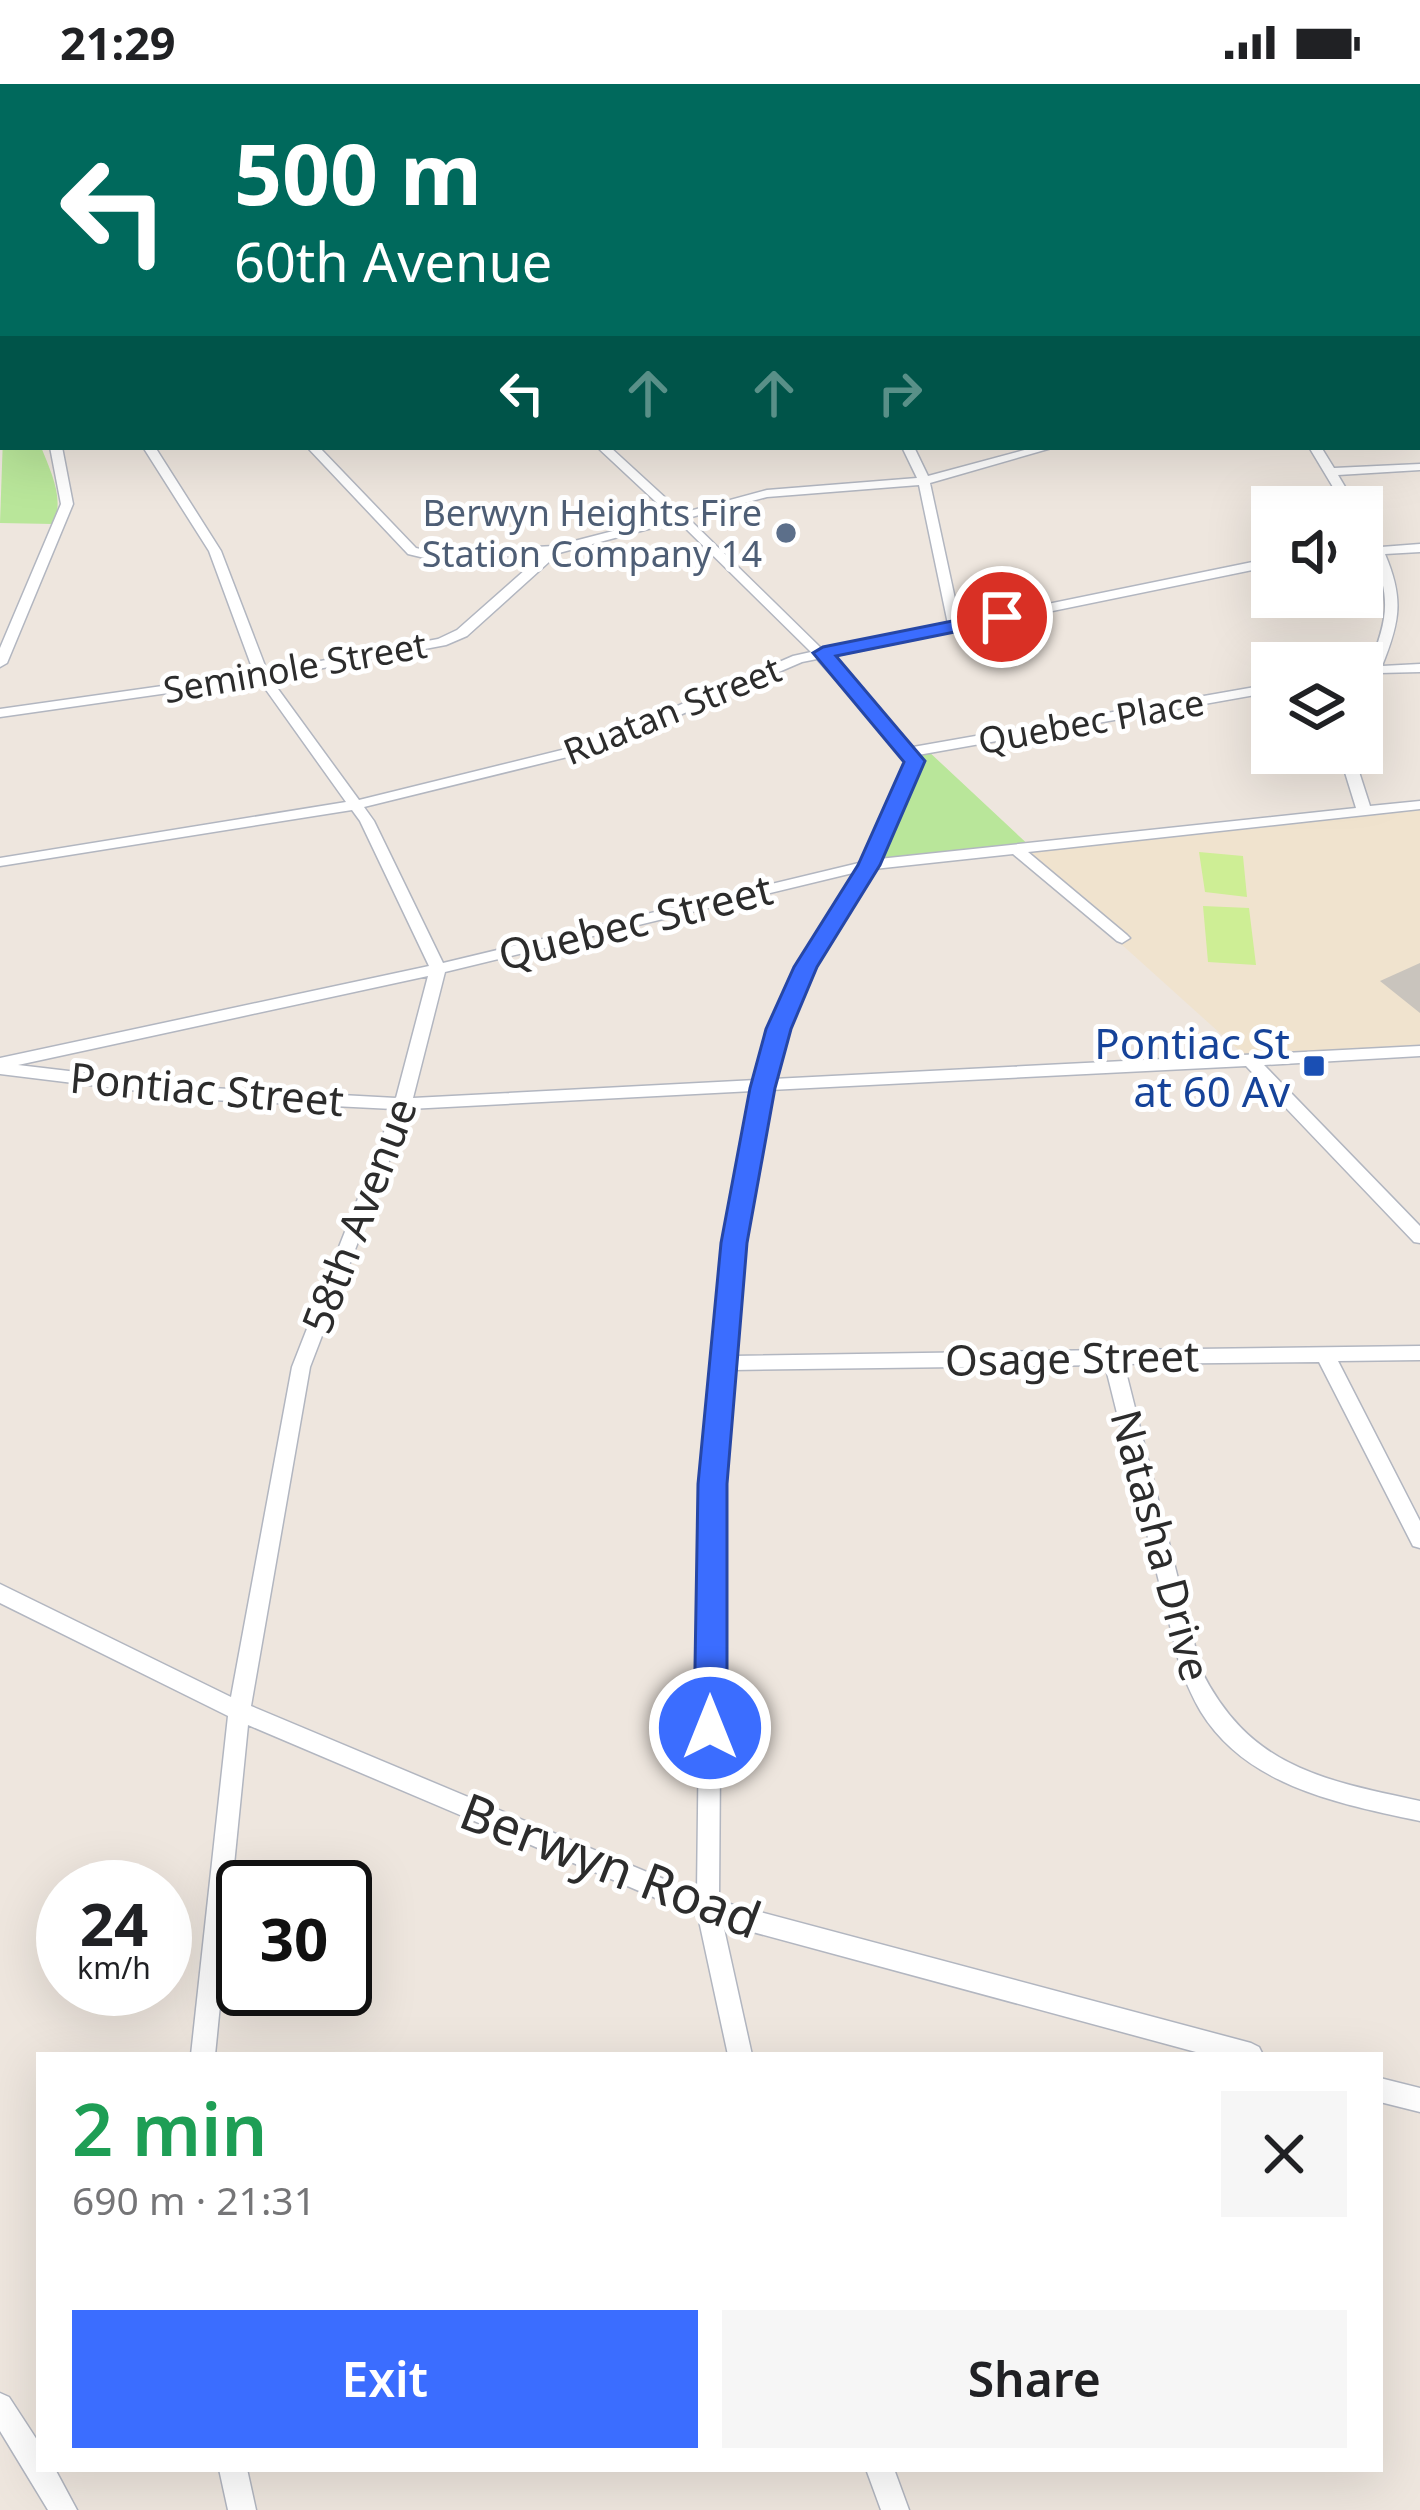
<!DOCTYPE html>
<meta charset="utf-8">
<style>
:root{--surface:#fff;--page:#f6f6f6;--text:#202124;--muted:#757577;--accent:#3b6dff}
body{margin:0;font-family:"Noto Sans",sans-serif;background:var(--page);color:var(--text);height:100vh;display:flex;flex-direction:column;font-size:45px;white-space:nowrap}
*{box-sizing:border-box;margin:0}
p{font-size:39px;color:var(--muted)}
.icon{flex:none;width:66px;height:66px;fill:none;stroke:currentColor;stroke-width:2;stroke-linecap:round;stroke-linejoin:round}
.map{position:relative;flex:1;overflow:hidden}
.panel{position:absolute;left:36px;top:1968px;width:1347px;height:420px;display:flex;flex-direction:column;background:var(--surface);border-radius:0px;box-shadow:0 12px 48px #0002}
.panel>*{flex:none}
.hud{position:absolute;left:0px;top:0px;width:1422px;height:366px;box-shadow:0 12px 48px #0002;background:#00695c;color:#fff;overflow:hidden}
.controls{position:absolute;left:1251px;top:402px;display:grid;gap:24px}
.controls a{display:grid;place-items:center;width:132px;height:132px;border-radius:0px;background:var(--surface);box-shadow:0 12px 48px #0002;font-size:60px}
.speed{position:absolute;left:36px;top:1776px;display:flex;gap:24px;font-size:60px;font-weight:700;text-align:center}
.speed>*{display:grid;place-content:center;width:156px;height:156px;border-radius:50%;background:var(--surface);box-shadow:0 12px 48px #0002;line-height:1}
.speed small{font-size:30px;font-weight:400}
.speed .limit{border:6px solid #111;border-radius:18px;background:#fff;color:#111}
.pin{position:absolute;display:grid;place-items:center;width:102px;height:102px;color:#fff;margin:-51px;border:6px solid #fff;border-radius:50%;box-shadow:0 3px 12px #0007}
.me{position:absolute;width:132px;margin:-66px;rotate:0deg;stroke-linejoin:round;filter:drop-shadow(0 0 9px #0008)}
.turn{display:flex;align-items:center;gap:42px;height:252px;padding:0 36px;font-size:54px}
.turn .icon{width:156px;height:156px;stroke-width:2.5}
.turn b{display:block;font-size:84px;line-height:102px}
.lanes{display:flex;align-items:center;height:114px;padding:0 36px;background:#0003;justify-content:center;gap:60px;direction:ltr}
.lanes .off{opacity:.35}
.round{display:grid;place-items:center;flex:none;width:126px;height:126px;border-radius:0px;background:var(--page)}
.headline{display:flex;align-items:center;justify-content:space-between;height:204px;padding:0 36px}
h1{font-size:72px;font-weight:600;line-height:90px;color:#1e9e55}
.action{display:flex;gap:24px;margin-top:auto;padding:24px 36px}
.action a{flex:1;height:138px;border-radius:0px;background:var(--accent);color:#fff;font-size:48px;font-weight:600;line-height:138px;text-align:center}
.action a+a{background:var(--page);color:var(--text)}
.status{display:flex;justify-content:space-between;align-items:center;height:84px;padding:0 60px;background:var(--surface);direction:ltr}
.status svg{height:33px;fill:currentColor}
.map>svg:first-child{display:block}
.education{fill:#f0e3ce}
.green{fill:#b9e69a}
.pitch{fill:#ceee95}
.building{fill:#c9c4bd}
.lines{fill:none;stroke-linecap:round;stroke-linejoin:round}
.minor-casing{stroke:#b2b6c0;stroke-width:3}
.tertiary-casing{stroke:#b2b6c0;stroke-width:3}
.primary-casing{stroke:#c8c8c8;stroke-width:3}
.minor{fill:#fff;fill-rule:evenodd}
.tertiary{fill:#fff;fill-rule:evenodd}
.primary{fill:#f5c75c;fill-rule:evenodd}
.route{fill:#3b6dff;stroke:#2647a6;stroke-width:3}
.service-dot{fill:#5c6f8a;stroke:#fff;stroke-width:4.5}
.transit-dot{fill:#1a4fb4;stroke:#fff;stroke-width:4.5}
.labels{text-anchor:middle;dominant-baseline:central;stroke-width:10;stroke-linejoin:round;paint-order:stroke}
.far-service-label{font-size:36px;fill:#4e5e75;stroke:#fff;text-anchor:end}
.far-street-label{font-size:36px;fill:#2c2c2c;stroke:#fff}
.street-label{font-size:42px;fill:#2c2c2c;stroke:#fff}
.transit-label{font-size:42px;fill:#164399;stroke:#fff;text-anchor:end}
.near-street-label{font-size:51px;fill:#2c2c2c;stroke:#fff}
</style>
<div class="status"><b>21:29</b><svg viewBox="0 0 49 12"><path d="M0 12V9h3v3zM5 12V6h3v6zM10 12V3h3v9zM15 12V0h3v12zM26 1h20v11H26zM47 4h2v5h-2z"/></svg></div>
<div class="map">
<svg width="1420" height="2426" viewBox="0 0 1420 2426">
<rect width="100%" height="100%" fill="#eee6de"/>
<path class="education" d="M1420 721V967L1252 978 1019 768Z"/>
<path class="green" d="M3 353V363H41C51 388 65 416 53 440L0 439Z
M927 666 1034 766 869 781 911 691 910 668Z"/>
<path class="pitch" d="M1199 768 1243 772 1247 813 1205 808Z
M1203 822 1249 824 1256 881 1208 878Z"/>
<path class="building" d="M1420 879V929L1380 897Z"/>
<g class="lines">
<g class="minor-casing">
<path id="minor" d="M47 0H56L58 3H49Z
M0 18H3V24H0Z
M0 50H3V56H0Z
M0 88H3V94H0Z
M3 114V122L0 123V115Z
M0 291H3V297H0Z
M1419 308H1420V314H1419Z
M50 363H62L73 420 7 579 0 583V564L61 420Z
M143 363H155L221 467 267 587 438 555 457 546 543 470 433 476 408 470 307 363H319L416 464 433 468 555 462 671 432 597 363H610L682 429 767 406 917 394 902 363H914L928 392 1036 363H1055L930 399 960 538 1272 474V482L829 573 913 663 1272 600V608L918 671 922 677 918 691 879 775 1356 724 1339 669H1353L1370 722 1420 717V725L1028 768 1127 851 1130 854 1122 859 1117 857 1013 770 874 785 814 883 787 945 773 995 1420 962V972L1264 981 1420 1142V1159L1414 1158 1246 982 770 1006 743 1159 733 1272 1105 1266 1112 1263 1119 1266 1420 1262V1276L1338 1277 1420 1437V1464L1413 1462 1319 1278 1124 1280 1201 1586C1249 1683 1322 1696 1420 1717V1737C1341 1720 1247 1703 1201 1628 1193 1615 1187 1600 1181 1586L1105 1281 732 1286 722 1400 719 1817 1251 1959 1259 1963 1263 1971H1207L723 1840 752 1971H728L698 1832 248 1641 215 1971H191L228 1632 0 1519V1500L231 1613 292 1283 393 1025 212 1016 0 990V974L429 882 360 737 352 726 0 782V774L346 718 259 596 0 633V625L254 589 209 467ZM919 401 948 540 823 566 688 434 767 413ZM678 437 811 568 793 572 594 658 359 716 270 594 446 561 467 552 559 469ZM817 575 908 677 863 778 443 879 374 737 364 723 604 664 802 578ZM857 788 798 883 771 945 756 996 413 1014 445 888ZM428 892 396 1014 212 1004 18 981ZM753 1007 725 1159 702 1400 697 1809 251 1622 310 1283 409 1025Z
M1309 363H1321L1334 384 1420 380V386L1338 391 1357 423H1345Z
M1362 437 1366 438 1381 463 1420 460V468L1385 470C1404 515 1400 537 1382 582L1420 580V588L1379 589 1369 616 1362 620V599L1366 590 1362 588V584L1369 582C1387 538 1392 515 1373 471L1362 472V464H1369L1362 451Z
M1380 1994 1420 2004V2028L1380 2018Z
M0 2309 9 2313 39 2359V2385H55L77 2426H48L0 2347Z
M219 2385H247L256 2426H228Z
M866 2385H894L909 2426H881Z"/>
</g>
<g class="tertiary-casing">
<path id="tertiary" d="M553 0H563L562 3H552Z"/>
</g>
<g class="primary-casing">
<path id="primary" d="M1419 198H1420V208H1419Z
M3 328V338L0 339V329Z"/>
</g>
<use href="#minor" class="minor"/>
<use href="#tertiary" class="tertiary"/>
<use href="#primary" class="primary"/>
</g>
<path class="route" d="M1002 527 1009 529V537L836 572 925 677 880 781 817 883 791 945 775 1004 747 1159 727 1400V1644L722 1655 710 1659 699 1655 694 1644 698 1400 721 1159 750 1004 766 945 794 883 858 781 904 678 813 569 823 563Z"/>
<circle class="service-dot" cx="786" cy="449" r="12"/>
<rect class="transit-dot" x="1302" y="970" width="24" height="24" rx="6"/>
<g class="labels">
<g class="far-service-label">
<text x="762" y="428">Berwyn Heights Fire<tspan x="762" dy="41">Station Company 14</tspan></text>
</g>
<g class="far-street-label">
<text transform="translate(295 583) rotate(-10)">Seminole Street</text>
<text transform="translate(672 626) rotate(-22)">Ruatan Street</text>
<text transform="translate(1091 637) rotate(-10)">Quebec Place</text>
</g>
<g class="street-label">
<text transform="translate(635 837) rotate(-14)">Quebec Street</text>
<text transform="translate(207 1004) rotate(5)">Pontiac Street</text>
<text transform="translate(358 1131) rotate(-69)">58th Avenue</text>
<text transform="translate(1072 1273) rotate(-1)">Osage Street</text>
<text transform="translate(1162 1461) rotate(75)">Natasha Drive</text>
</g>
<g class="transit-label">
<text x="1290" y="958">Pontiac St<tspan x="1290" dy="48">at 60 Av</tspan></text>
</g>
<g class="near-street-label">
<text transform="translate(611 1780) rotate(21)">Berwyn Road</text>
</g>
</g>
</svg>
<div class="controls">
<a><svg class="icon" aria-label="sound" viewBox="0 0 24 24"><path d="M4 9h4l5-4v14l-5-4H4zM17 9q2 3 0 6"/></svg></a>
<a><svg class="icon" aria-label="layers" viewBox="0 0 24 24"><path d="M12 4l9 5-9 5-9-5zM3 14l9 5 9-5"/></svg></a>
</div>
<div class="speed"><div>24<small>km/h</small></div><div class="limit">30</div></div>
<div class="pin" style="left:1002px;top:533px;background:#d93025"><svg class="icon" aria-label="arrive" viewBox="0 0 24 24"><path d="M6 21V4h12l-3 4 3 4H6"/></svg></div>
<svg class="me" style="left:710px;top:1644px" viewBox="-20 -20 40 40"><circle r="17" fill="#3b6dff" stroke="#fff" stroke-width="3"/><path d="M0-11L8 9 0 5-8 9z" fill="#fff"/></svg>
<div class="hud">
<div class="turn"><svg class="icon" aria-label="left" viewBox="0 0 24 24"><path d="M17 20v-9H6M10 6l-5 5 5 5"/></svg><div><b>500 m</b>60th Avenue</div></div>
<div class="lanes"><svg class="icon" aria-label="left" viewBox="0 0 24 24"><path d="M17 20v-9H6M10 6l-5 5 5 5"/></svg><svg class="icon off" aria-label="ahead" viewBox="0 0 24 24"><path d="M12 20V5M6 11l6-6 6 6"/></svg><svg class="icon off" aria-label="ahead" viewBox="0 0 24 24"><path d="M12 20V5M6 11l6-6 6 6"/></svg><svg class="icon off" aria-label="right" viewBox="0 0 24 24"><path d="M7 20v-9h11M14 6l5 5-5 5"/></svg></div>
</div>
<section class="panel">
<div class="headline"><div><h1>2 min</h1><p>690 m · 21:31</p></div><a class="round"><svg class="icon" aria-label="close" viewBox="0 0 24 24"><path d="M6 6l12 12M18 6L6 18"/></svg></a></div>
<div class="action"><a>Exit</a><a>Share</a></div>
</section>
</div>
